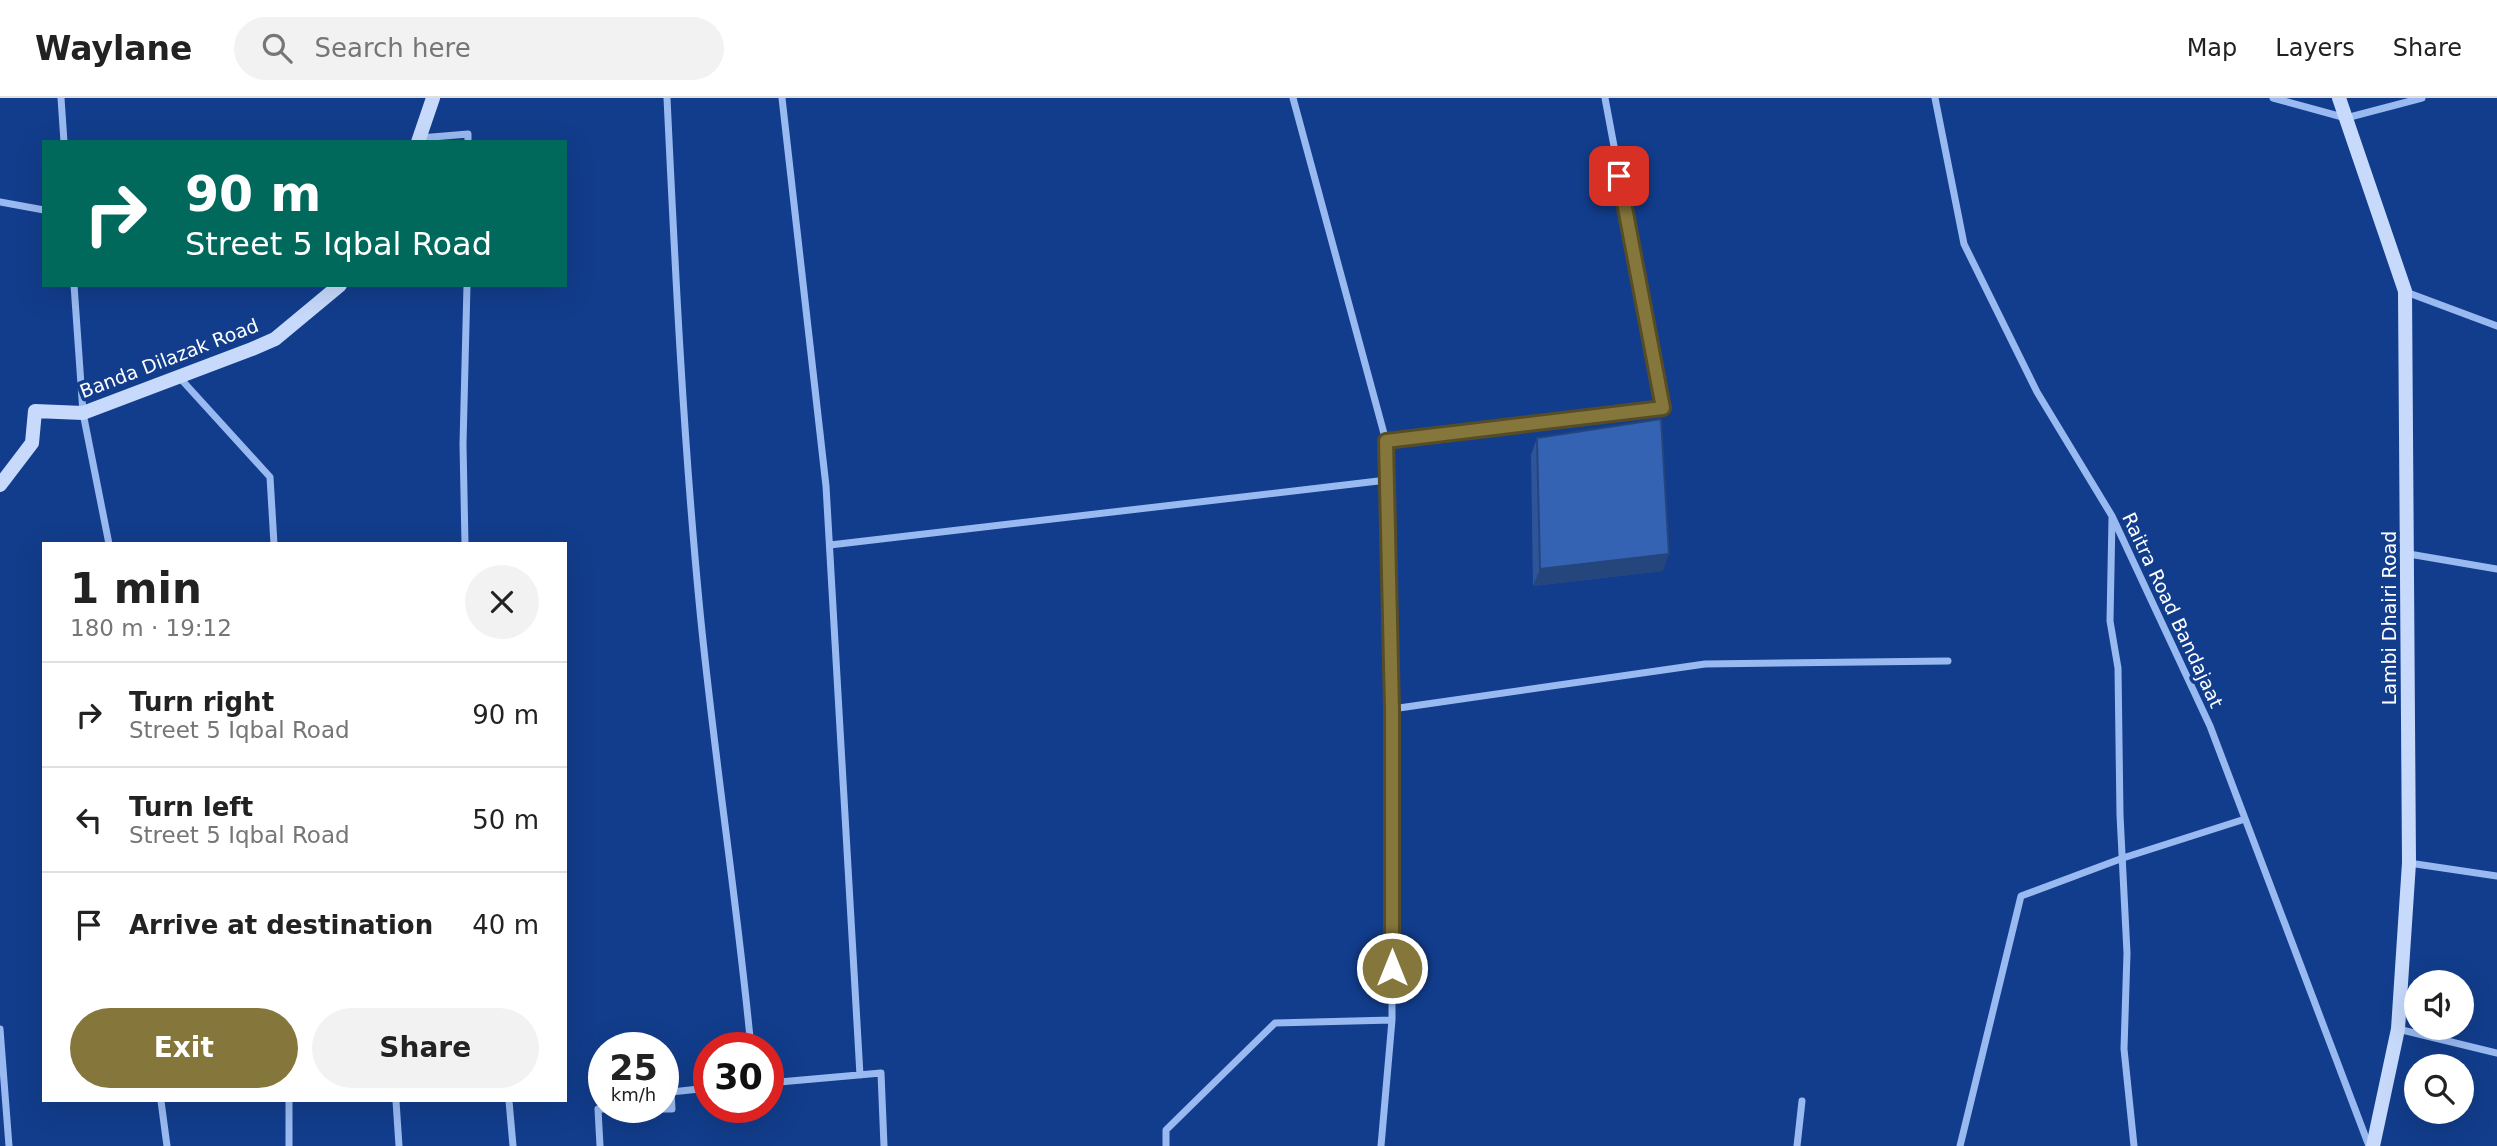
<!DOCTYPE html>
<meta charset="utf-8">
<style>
:root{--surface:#fff;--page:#f2f2f2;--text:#222;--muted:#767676;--line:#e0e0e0;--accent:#85763b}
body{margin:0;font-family:"DejaVu Sans",sans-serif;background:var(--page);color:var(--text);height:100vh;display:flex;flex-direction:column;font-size:26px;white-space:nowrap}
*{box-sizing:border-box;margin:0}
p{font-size:23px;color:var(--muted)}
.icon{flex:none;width:38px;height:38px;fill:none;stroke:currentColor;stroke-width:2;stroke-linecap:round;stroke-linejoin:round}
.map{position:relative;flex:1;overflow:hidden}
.details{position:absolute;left:42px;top:444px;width:525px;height:560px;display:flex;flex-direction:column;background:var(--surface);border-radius:0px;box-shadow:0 7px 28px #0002}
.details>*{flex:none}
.banner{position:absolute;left:42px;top:42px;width:525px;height:147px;border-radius:0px;box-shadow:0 7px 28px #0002;background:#00695c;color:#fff;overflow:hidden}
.fabs{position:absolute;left:2404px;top:872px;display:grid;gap:14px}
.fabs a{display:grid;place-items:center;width:70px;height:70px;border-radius:50%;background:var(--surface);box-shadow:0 7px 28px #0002;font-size:35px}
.speed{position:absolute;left:588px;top:934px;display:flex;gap:14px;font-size:35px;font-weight:700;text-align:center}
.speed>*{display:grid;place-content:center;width:91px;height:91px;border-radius:50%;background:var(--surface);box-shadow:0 7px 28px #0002;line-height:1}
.speed small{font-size:18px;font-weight:400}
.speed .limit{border:10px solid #d22;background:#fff;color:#111}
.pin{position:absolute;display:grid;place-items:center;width:60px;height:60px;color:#fff;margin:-30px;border-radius:14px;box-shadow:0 4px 10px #0006}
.me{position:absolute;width:77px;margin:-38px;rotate:0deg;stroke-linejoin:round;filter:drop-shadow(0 0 5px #0008)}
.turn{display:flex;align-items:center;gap:24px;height:147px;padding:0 28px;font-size:32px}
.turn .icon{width:91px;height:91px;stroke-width:2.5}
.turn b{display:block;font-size:49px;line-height:60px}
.round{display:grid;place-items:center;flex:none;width:74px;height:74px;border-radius:37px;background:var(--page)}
.head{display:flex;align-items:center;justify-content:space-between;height:119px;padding:0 28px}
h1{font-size:42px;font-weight:700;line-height:52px}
.primary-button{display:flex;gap:14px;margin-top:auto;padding:14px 28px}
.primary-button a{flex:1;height:80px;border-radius:42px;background:var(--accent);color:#fff;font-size:28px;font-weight:700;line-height:80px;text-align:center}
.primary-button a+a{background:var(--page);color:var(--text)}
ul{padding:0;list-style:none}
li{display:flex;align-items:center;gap:21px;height:105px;padding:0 28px;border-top:2px solid var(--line)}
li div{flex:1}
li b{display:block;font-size:26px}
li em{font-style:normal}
header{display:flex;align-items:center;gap:42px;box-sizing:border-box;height:98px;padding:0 35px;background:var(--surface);border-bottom:2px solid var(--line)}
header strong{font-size:33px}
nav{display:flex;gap:38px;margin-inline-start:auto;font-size:24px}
.search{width:490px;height:63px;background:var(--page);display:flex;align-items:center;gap:18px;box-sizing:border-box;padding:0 24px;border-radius:38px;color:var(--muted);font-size:26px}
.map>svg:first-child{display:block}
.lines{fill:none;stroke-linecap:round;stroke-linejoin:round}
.street{stroke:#99baf1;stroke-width:7}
.secondary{stroke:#c7dafc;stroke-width:14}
.wall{fill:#2e559a}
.shaded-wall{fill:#25457d}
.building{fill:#3563b3;stroke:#25457d;stroke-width:2}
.route-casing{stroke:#564d26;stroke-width:18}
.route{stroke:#85763b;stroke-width:12}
.labels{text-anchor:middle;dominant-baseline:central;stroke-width:7;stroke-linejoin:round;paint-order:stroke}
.street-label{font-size:19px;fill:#fff;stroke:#123d8c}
</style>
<header>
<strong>Waylane</strong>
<div class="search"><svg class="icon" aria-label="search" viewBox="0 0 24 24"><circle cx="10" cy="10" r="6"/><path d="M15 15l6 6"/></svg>Search here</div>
<nav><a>Map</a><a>Layers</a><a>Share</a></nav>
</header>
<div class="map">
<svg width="2497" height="1048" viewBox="0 0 2497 1048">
<rect width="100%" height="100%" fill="#123d8c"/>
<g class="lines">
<path class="street" d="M61 0 64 44
M667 0C675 168 683 335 699 503 713 652 737 801 751 950
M782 0 826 388 860 977
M1293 0 1386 343
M1935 0 1964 146 2037 294 2112 418 2210 628 2369 1048
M2273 0 2346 20 2422 0
M420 40 468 36V44
M0 104 44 112
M74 187 83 315 109 446
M2406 194 2497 228
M179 279 270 379 274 446
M2112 420 2110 523 2118 570 2120 717 2127 855 2124 951 2134 1048
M465 446 463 346 467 187
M830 447 1387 382
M2409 456 2497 471
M1392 611 1705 566 1948 563
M2409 765 2497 778
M0 931 9 1048
M2398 931 2497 955
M768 985 881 975 884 1048
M161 1003 167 1048
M289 1003V1048
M396 1003 399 1048
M509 1003 513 1048
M600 1048 598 1011H672L671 994 709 990
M1166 1048V1032L1275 925 1392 922
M1381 1048 1392 922V611L1386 343 1663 310 1605 0
M1797 1048 1802 1003
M1960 1048 2021 798 2123 760 2245 721"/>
<path class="secondary" d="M2339 0 2405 193 2409 765 2398 931 2373 1048
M418 44 433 0
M0 387 32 345 35 313 83 315 252 251 275 241 340 187"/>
</g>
<path class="wall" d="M1537 340 1663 473 1533 488 1531 357Z"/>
<path class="shaded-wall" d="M1669 456 1663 473 1533 488 1540 471Z"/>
<path class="building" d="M1661 321 1669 456 1540 471 1537 340Z"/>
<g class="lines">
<g class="route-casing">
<path id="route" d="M1392 870V611L1386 343 1663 310 1619 78"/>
</g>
<use href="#route" class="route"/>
</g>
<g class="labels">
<g class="street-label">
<text transform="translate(169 260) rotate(-21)">Banda Dilazak Road</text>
<text transform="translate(2173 512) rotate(65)">Raitra Road Bandajaat</text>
<text transform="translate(2389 520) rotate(-90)">Lambi Dhairi Road</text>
</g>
</g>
</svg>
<div class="fabs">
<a><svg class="icon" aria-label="sound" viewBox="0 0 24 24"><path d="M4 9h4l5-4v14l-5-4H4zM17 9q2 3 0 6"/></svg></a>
<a><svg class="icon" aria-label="search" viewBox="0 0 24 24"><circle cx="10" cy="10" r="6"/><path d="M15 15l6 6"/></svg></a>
</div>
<div class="speed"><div>25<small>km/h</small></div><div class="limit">30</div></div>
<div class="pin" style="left:1619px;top:78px;background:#d93025"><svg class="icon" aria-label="arrive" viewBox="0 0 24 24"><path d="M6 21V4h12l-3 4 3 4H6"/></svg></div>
<svg class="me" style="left:1392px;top:870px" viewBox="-20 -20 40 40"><circle r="17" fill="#85763b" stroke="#fff" stroke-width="3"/><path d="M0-11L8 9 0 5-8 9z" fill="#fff"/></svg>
<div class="banner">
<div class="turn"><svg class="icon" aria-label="right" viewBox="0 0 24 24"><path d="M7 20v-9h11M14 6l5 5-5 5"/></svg><div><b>90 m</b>Street 5 Iqbal Road</div></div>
</div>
<section class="details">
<div class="head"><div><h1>1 min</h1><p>180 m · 19:12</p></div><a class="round"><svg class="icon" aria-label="close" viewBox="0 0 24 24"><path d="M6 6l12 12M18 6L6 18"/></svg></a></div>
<ul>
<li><svg class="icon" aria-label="right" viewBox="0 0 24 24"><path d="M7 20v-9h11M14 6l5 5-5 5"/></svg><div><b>Turn right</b><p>Street 5 Iqbal Road</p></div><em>90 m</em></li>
<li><svg class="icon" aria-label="left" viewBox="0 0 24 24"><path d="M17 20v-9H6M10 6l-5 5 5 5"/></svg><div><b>Turn left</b><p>Street 5 Iqbal Road</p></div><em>50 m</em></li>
<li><svg class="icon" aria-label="arrive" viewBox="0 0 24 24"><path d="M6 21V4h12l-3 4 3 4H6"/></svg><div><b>Arrive at destination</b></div><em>40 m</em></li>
</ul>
<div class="primary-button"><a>Exit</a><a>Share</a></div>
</section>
</div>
